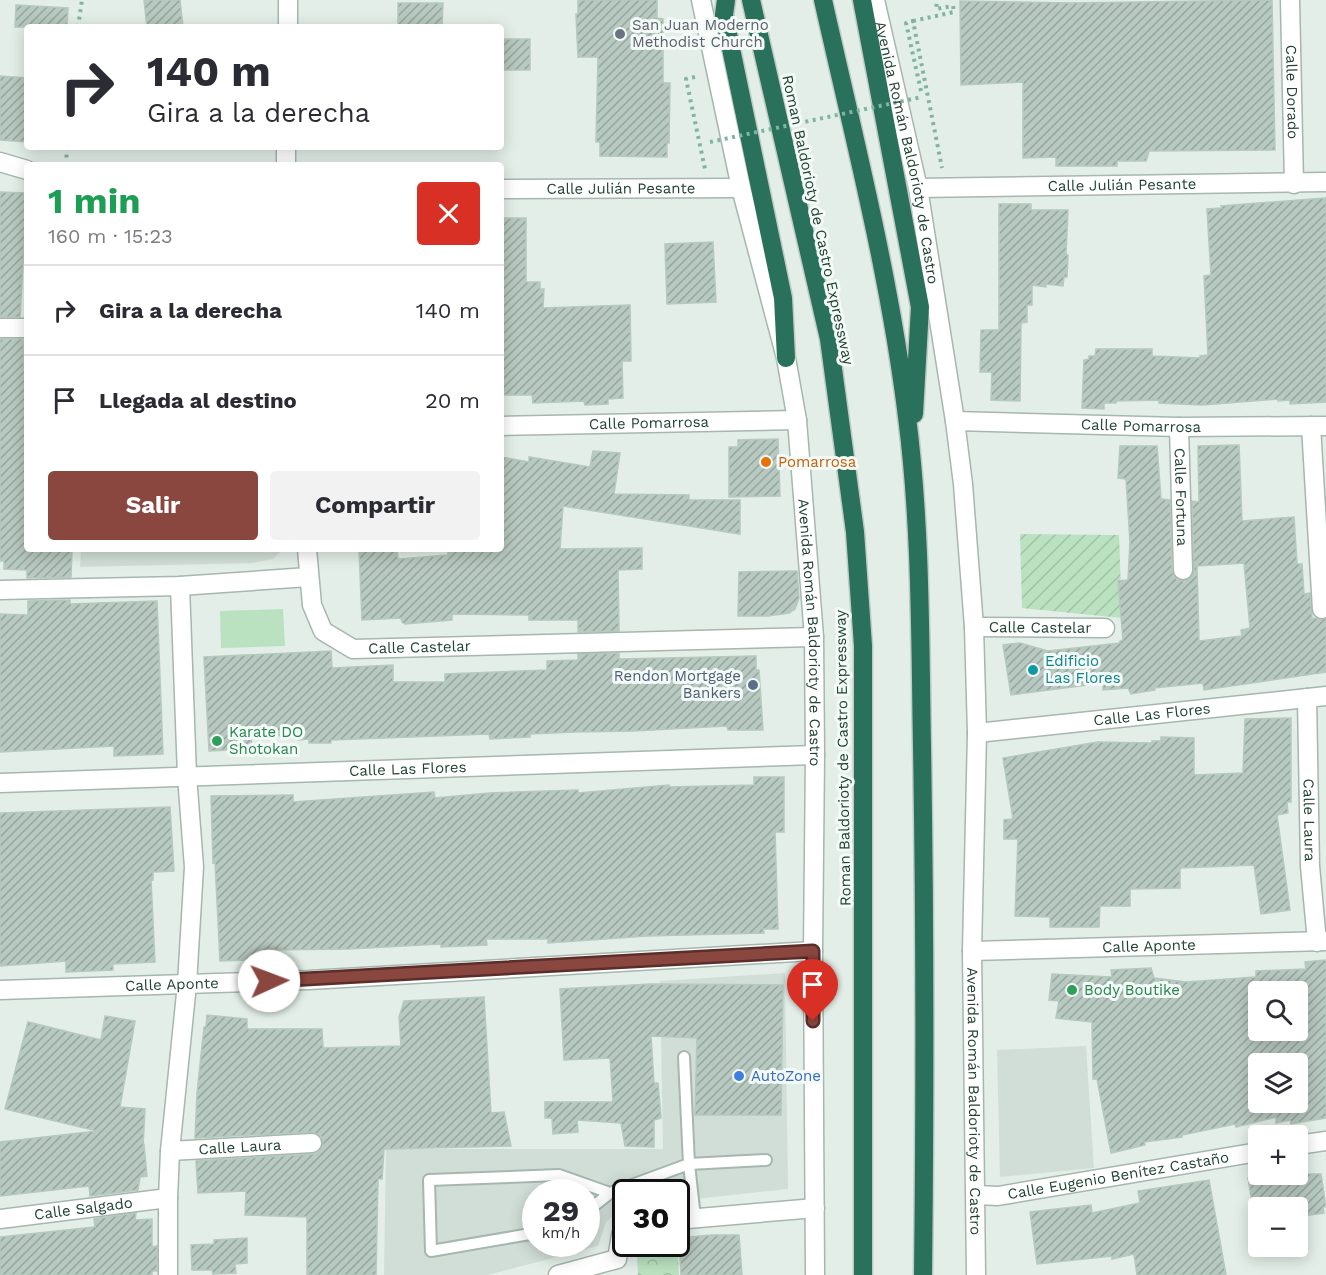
<!DOCTYPE html>
<html lang="es">
<meta charset="utf-8">
<style>
:root{--surface:#fff;--page:#f2f2f3;--text:#2b2b33;--muted:#7c7c81;--line:#e1e1e2;--accent:#8a4740}
body{margin:0;font-family:"Work Sans",sans-serif;background:var(--page);color:var(--text);height:100vh;display:flex;flex-direction:column;font-size:22px;white-space:nowrap}
*{box-sizing:border-box;margin:0}
p{font-size:20px;color:var(--muted)}
.icon{flex:none;width:33px;height:33px;fill:none;stroke:currentColor;stroke-width:2;stroke-linecap:round;stroke-linejoin:round}
.map{position:relative;flex:1;overflow:hidden}
.sheet{position:absolute;left:24px;top:162px;width:480px;height:390px;display:flex;flex-direction:column;background:var(--surface);border-radius:6px;box-shadow:0 3px 15px #0003}
.sheet>*{flex:none}
.banner{position:absolute;left:24px;top:24px;width:480px;height:126px;border-radius:6px;box-shadow:0 3px 15px #0003;background:#fff;color:var(--text);overflow:hidden}
.buttons{position:absolute;left:1248px;top:981px;display:grid;gap:12px}
.buttons a{display:grid;place-items:center;width:60px;height:60px;border-radius:6px;background:var(--surface);box-shadow:0 3px 15px #0003;font-size:30px}
.speed{position:absolute;left:522px;top:1179px;display:flex;gap:12px;font-size:30px;font-weight:700;text-align:center}
.speed>*{display:grid;place-content:center;width:78px;height:78px;border-radius:50%;background:var(--surface);box-shadow:0 3px 15px #0003;line-height:1}
.speed small{font-size:15px;font-weight:400}
.speed .limit{border:3px solid #111;border-radius:9px;background:#fff;color:#111}
.pin{position:absolute;display:grid;place-items:center;width:51px;height:51px;color:#fff;margin:-62px -26px;border-radius:50% 50% 50% 0;rotate:-45deg;box-shadow:0 0 6px #0007}
.pin .icon{rotate:45deg}
.me{position:absolute;width:66px;margin:-33px;rotate:88deg;stroke-linejoin:round;filter:drop-shadow(0 0 4px #0008)}
.turn{display:flex;align-items:center;gap:21px;height:126px;padding:0 24px;font-size:27px}
.turn .icon{width:78px;height:78px;stroke-width:2.5}
.turn b{display:block;font-size:42px;line-height:51px}
.round{display:grid;place-items:center;flex:none;width:63px;height:63px;border-radius:6px;background:var(--page)}
.summary{display:flex;align-items:center;justify-content:space-between;height:102px;padding:0 24px}
h1{font-size:36px;font-weight:700;line-height:45px;color:#1e9e55}
.primary-button{display:flex;gap:12px;margin-top:auto;padding:12px 24px}
.primary-button a{flex:1;height:69px;border-radius:6px;background:var(--accent);color:#fff;font-size:24px;font-weight:700;line-height:69px;text-align:center}
.primary-button a+a{background:var(--page);color:var(--text)}
ul{padding:0;list-style:none}
li{display:flex;align-items:center;gap:18px;height:90px;padding:0 24px;border-top:2px solid var(--line)}
li div{flex:1}
li b{display:block;font-size:22px}
li em{font-style:normal}
.map>svg:first-child{display:block}
.built{fill:#d1ded7;fill-rule:evenodd}
.park{fill:url(#park-crowns)}
.garden{fill:url(#garden-furrows)}
.pitch{fill:#bae1c0}
.building{fill:url(#building-hatch);stroke:#b5c9be;stroke-width:1.5;fill-rule:evenodd}
.lines{fill:none;stroke-linecap:round;stroke-linejoin:round}
.lane-casing{stroke:#a5b7af;stroke-width:14}
.street-casing{stroke:#a5b7af;stroke-width:21}
.highway-casing{stroke:#c1cac6;stroke-width:21}
.path{stroke:#80b59f;stroke-width:4;stroke-dasharray:3 4.5;stroke-linecap:butt}
.lane{stroke:#fff;stroke-width:10}
.street{stroke:#fff;stroke-width:18}
.highway{stroke:#29715b;stroke-width:18}
.path-bridge{stroke:#80b59f;stroke-width:4;stroke-dasharray:3 4.5;stroke-linecap:butt}
.route-casing{stroke:#5a2e2a;stroke-width:15}
.route{stroke:#8a4740;stroke-width:10}
.worship-dot{fill:#6b7280;stroke:#f4faf7;stroke-width:2}
.food-dot{fill:#e8710a;stroke:#f4faf7;stroke-width:2}
.culture-dot{fill:#0f9aa8;stroke:#f4faf7;stroke-width:2}
.service-dot{fill:#5c6f8a;stroke:#f4faf7;stroke-width:2}
.leisure-dot{fill:#2e9e5b;stroke:#f4faf7;stroke-width:2}
.shop-dot{fill:#3f7fe0;stroke:#f4faf7;stroke-width:2}
.labels{text-anchor:middle;dominant-baseline:central;stroke-width:6;stroke-linejoin:round;paint-order:stroke}
.worship-label{font-size:15px;fill:#5b616d;stroke:#f4faf7;text-anchor:start}
.street-label{font-size:15px;fill:#214235;stroke:#f4faf7}
.food-label{font-size:15px;fill:#c56008;stroke:#f4faf7;text-anchor:start}
.culture-label{font-size:15px;fill:#0d838f;stroke:#f4faf7;text-anchor:start}
.service-label{font-size:15px;fill:#4e5e75;stroke:#f4faf7;text-anchor:end}
.leisure-label{font-size:15px;fill:#27864d;stroke:#f4faf7;text-anchor:start}
.shop-label{font-size:15px;fill:#366cbe;stroke:#f4faf7;text-anchor:start}
</style>
<div class="map">
<svg width="1326" height="1275" viewBox="0 0 1326 1275">
<defs>
<pattern id="park-crowns" width="20" height="18" patternUnits="userSpaceOnUse" patternTransform="scale(1.5)"><rect width="20" height="18" fill="#bae1c0"/><path d="M2 6a3 3 0 1 1 6 0M12 15a3 3 0 1 1 6 0" fill="none" stroke="#a0c2a6"/></pattern>
<pattern id="garden-furrows" width="10" height="10" patternUnits="userSpaceOnUse" patternTransform="scale(1.5)"><rect width="10" height="10" fill="#bae1c0"/><path d="M-1 1l2-2M0 10L10 0M9 11l2-2" fill="none" stroke="#a0c2a6"/></pattern>
<pattern id="building-hatch" width="6" height="6" patternUnits="userSpaceOnUse" patternTransform="scale(1.5)"><rect width="6" height="6" fill="#b8c9c1"/><path d="M-1 1l2-2M0 6l6-6M5 7l2-2" fill="none" stroke="#95a59e"/></pattern>
</defs>
<rect width="100%" height="100%" fill="#e3eee8"/>
<path class="built" d="M81 549H283L273 559 252 563 80 567Z
M785 973 788 1189 677 1201 676 1192H626L625 1205 606 1222 598 1246 488 1275H384L386 1149H663L660 981ZM536 1192H586V1244H536Z
M1086 1046 1094 1168 1000 1177 997 1050Z"/>
<path class="park" d="M677 1239 679 1275H638L637 1259 640 1244H676Z"/>
<path class="garden" d="M1020 534 1119 535 1122 618 1022 608Z"/>
<path class="pitch" d="M283 609 285 646 221 648 220 611Z"/>
<path class="building" d="M144 0H180L183 27H147Z
M578 0H657V18L663 19V83H670L669 143H667V157L600 156V142H596L598 57H578L576 14H578Z
M1272 0 1275 150 1149 151 1146 161H1117V166H1056V157L1023 158V82L961 85 960 1 1070 3Z
M398 3H443L442 27H398Z
M16 5 68 8 67 27H15Z
M501 39H530V70H501Z
M0 76 27 78V142L0 140Z
M0 192 27 193 20 317H0Z
M1326 198V402L1290 404V400L1278 401V399L1202 405 1159 403V400L1116 401V403H1104V409L1082 408 1084 360 1089 359V356H1095L1096 349H1152V356L1200 358V356L1208 355 1204 276 1211 275 1207 209 1222 208 1221 206Z
M999 204H1031V210H1068L1066 254 1068 255 1067 277H1064L1063 286 1046 284V287L1032 285V305H1027V322L1021 323 1020 401 991 400 992 372H980L981 330H999Z
M501 218H526V282H540V289H544L543 308 630 305 631 361H622L623 398 608 399V404L585 405 584 401 533 403 532 395H501Z
M713 242 716 302 667 304 665 244Z
M0 339H23L25 390H27V549H72L71 577 27 578V570L4 569V561H0Z
M778 439 780 496 729 497V447H738V440Z
M1239 445 1242 521 1294 517 1297 564H1302L1304 594 1310 593 1312 618 1326 619V672L1204 690 1203 683 1154 688 1155 690 1131 694 1128 688 1103 690V683L1011 695 1003 645 1020 643 1048 651 1120 643V641L1123 640 1118 581 1128 580 1130 542 1126 479 1118 478 1120 446H1157L1161 499 1170 500 1172 571 1177 580 1183 581 1189 579 1194 570 1192 501 1199 502 1198 446ZM1244 563 1250 628 1241 630 1242 636 1199 641 1197 566Z
M593 451 620 453 614 494 689 495V500H740V534L563 506 560 549 642 548V569L618 570 619 631 578 632V620H529V615L452 614V620L405 624 402 622 401 618 362 620 359 549H397L398 559 448 555V549H501V457L529 462V457L590 467Z
M797 571 799 598 795 609 789 613 768 616H738L739 572Z
M70 600V604L157 601 163 754 114 756V746L0 752V614L28 615V601Z
M331 651 332 668 393 665V682H445V674L547 670V661L578 660V654L619 653V659L756 656V670H759L763 730H728L727 726 633 731 574 732 530 734V737L490 739 489 734 331 740V743H309V739L298 740 297 735 251 737 252 749 209 751 204 657Z
M1291 718V802H1287L1288 813 1277 815 1290 910 1261 914 1254 865 1180 868V888L1130 889V906H1100L1099 927H1050V917L1015 916 1018 839H1004V820L1013 819 1003 758 1098 742 1152 743V741H1161V737L1194 738V775L1243 773 1245 719Z
M754 777H784V832H775L778 929H763L764 933 647 936 548 943V939H486L487 945 441 947V944L348 949 266 950V955L249 956V960L220 961 215 862 213 863 211 796 293 795V802L434 792 435 798 489 793 578 790V793L669 785V787L754 785Z
M170 807 174 871 153 872V880H151L155 962 113 964V970L66 972V961L0 966V813Z
M1326 960V1118L1291 1124 1290 1120 1276 1123V1117L1236 1127 1235 1124 1182 1135V1137L1144 1142 1145 1145 1111 1153 1097 1079H1093L1092 1022 1056 1018 1059 1001 1049 1000 1052 974 1112 977 1111 970 1151 968 1154 978 1186 982 1256 977V971L1306 969 1305 962ZM1258 992H1298V1030H1258ZM1258 1064H1298V1102H1258Z
M651 984 783 985 781 1115H695L697 1038 651 1036 654 1083H658L661 1118 654 1120V1147L625 1146 621 1123 577 1120 578 1132 553 1134 552 1118H545V1102H613L610 1058 564 1060 560 989Z
M484 997 491 1113 504 1112 511 1146 384 1149 382 1179H378L376 1275H307V1217L245 1215 246 1191 198 1193 196 1161 313 1154 319 1152 323 1143 321 1136 311 1132 195 1138 197 1093 204 1027H206L207 1015 247 1019V1029H322L323 1048 401 1046 399 1017 404 1001Z
M105 1016 135 1021 120 1107 145 1109 143 1146 144 1145 147 1176 140 1177 138 1190 90 1196 89 1186 0 1196V1142L97 1131 5 1109 28 1022 101 1040Z
M1283 1174H1321L1326 1207H1323L1324 1213 1302 1216 1301 1208H1253L1248 1178Z
M1209 1180 1226 1275H1137L1134 1254 1112 1259V1256L1037 1264 1030 1212 1091 1205 1092 1213 1140 1203 1138 1191Z
M136 1213 135 1220 152 1219V1247L157 1246V1271H152V1275H0V1237L95 1227 94 1219Z
M711 1235H739L742 1275H681L679 1238Z
M247 1238V1263L235 1264 236 1273 213 1274 212 1270H192L191 1245 214 1244V1240Z"/>
<g class="lines">
<g class="lane-casing">
<path id="lane" d="M684 1057 689 1164 695 1218
M586 1212 610 1193 689 1164 766 1160
M536 1233 431 1251 429 1180 559 1175 610 1193"/>
</g>
<g class="street-casing">
<g id="street">
<path id="s1" d="M701 0 741 188 786 358 797 420 814 637 815 755 813 951 815 1275"/>
<path id="s2" d="M875 0 918 188 955 421 963 484 974 627 977 733 972 951 976 1275"/>
<path id="s3" d="M1290 0 1294 184"/>
<path d="M288 27V0"/>
<path d="M0 162 27 170"/>
<path d="M286 165V147"/>
<path id="s4" d="M918 188 1326 182"/>
<path id="s5" d="M501 189 741 188"/>
<path d="M0 328H27"/>
<path id="s6" d="M955 421 1179 427 1326 426"/>
<path id="s7" d="M501 426 797 420"/>
<path d="M1311 426 1322 609"/>
<path id="s8" d="M1179 427 1183 570"/>
<path id="s9" d="M307 549 312 605 323 631 353 649 814 637"/>
<path d="M0 590 180 586 308 577"/>
<path id="s10" d="M974 627 1105 628"/>
<path id="s11" d="M1307 698 1310 866 1317 942"/>
<path id="s12" d="M977 733 1326 696"/>
<path id="s13" d="M0 783 815 755"/>
<path id="s14" d="M972 951 1326 941"/>
<path id="s15" d="M0 990 309 980 813 951"/>
<path d="M1298 1145 1326 1141"/>
<path id="s16" d="M170 1151 312 1143"/>
<path id="s17" d="M976 1195 998 1196 1258 1152"/>
<path id="s18" d="M0 1219 168 1198"/>
<path d="M676 1220 815 1208"/>
<path d="M168 1275V1198L170 1151 187 984 194 867 187 776 180 586"/>
<path d="M558 1275 617 1259 621 1235 626 1231"/>
</g>
</g>
<g class="highway-casing">
<path id="highway" d="M726 0 724 15 783 298 786 358
M751 0 829 339 855 532 863 646V1275
M823 0C854 138 890 277 907 417 921 526 920 637 922 746 925 922 925 1099 923 1275
M862 0 920 307 914 414"/>
</g>
<path class="path" d="M913 21 954 12 953 6 936 9 937 0
M78 27 82 0
M695 77 686 79 705 169
M921 91 906 23 913 21 942 168
M66 165 67 147"/>
<use href="#lane" class="lane"/>
<use href="#street" class="street"/>
<use href="#highway" class="highway"/>
<path class="path-bridge" d="M710 142 922 97"/>
</g>
<g class="lines">
<g class="route-casing">
<path id="route" d="M269 981 813 951V1021"/>
</g>
<use href="#route" class="route"/>
</g>
<circle class="worship-dot" cx="620" cy="34" r="6"/>
<circle class="food-dot" cx="766" cy="462" r="6"/>
<circle class="culture-dot" cx="1033" cy="670" r="6"/>
<circle class="service-dot" cx="753" cy="685" r="6"/>
<g class="leisure-dot">
<circle cx="217" cy="741" r="6"/>
<circle cx="1072" cy="990" r="6"/>
</g>
<circle class="shop-dot" cx="739" cy="1076" r="6"/>
<g class="labels">
<g class="worship-label">
<text x="632" y="25">San Juan Moderno<tspan x="632" dy="17">Methodist Church</tspan></text>
</g>
<g class="street-label">
<text stroke="none"><textPath href="#s3" startOffset="92">Calle Dorado</textPath></text>
<text stroke="none"><textPath href="#s2" startOffset="156">Avenida Román Baldorioty de Castro</textPath></text>
<text stroke="none"><textPath href="#s4" startOffset="204">Calle Julián Pesante</textPath></text>
<text stroke="none"><textPath href="#s5" startOffset="120">Calle Julián Pesante</textPath></text>
<text transform="translate(818 220) rotate(78)">Roman Baldorioty de Castro Expressway</text>
<text stroke="none"><textPath href="#s7" startOffset="148">Calle Pomarrosa</textPath></text>
<text stroke="none"><textPath href="#s6" startOffset="186">Calle Pomarrosa</textPath></text>
<text stroke="none"><textPath href="#s8" startOffset="70">Calle Fortuna</textPath></text>
<text stroke="none"><textPath href="#s10" startOffset="66">Calle Castelar</textPath></text>
<text stroke="none"><textPath href="#s1" startOffset="644">Avenida Román Baldorioty de Castro</textPath></text>
<text stroke="none"><textPath href="#s9" startOffset="186">Calle Castelar</textPath></text>
<text stroke="none"><textPath href="#s12" startOffset="176">Calle Las Flores</textPath></text>
<text transform="translate(843 758) rotate(-91)">Roman Baldorioty de Castro Expressway</text>
<text stroke="none"><textPath href="#s13" startOffset="408">Calle Las Flores</textPath></text>
<text stroke="none"><textPath href="#s11" startOffset="122">Calle Laura</textPath></text>
<text stroke="none"><textPath href="#s14" startOffset="177">Calle Aponte</textPath></text>
<text stroke="none"><textPath href="#s15" startOffset="172">Calle Aponte</textPath></text>
<text stroke="none"><textPath href="#s2" startOffset="1110">Avenida Román Baldorioty de Castro</textPath></text>
<text stroke="none"><textPath href="#s16" startOffset="70">Calle Laura</textPath></text>
<text stroke="none"><textPath href="#s17" startOffset="144">Calle Eugenio Benítez Castaño</textPath></text>
<text stroke="none"><textPath href="#s18" startOffset="84">Calle Salgado</textPath></text>
</g>
<g class="food-label">
<text x="778" y="462">Pomarrosa</text>
</g>
<g class="culture-label">
<text x="1045" y="661">Edificio<tspan x="1045" dy="17">Las Flores</tspan></text>
</g>
<g class="service-label">
<text x="741" y="676">Rendon Mortgage<tspan x="741" dy="17">Bankers</tspan></text>
</g>
<g class="leisure-label">
<text x="229" y="732">Karate DO<tspan x="229" dy="17">Shotokan</tspan></text>
<text x="1084" y="990">Body Boutike</text>
</g>
<g class="shop-label">
<text x="751" y="1076">AutoZone</text>
</g>
</g>
</svg>
<div class="buttons">
<a><svg class="icon" aria-label="search" viewBox="0 0 24 24"><circle cx="10" cy="10" r="6"/><path d="M15 15l6 6"/></svg></a>
<a><svg class="icon" aria-label="layers" viewBox="0 0 24 24"><path d="M12 4l9 5-9 5-9-5zM3 14l9 5 9-5"/></svg></a>
<a>+</a>
<a>−</a>
</div>
<div class="speed"><div>29<small>km/h</small></div><div class="limit">30</div></div>
<div class="pin" style="left:813px;top:1021px;background:#d93025"><svg class="icon" aria-label="arrive" viewBox="0 0 24 24"><path d="M6 21V4h12l-3 4 3 4H6"/></svg></div>
<svg class="me" style="left:269px;top:981px" viewBox="-20 -20 40 40"><circle r="19" fill="#fff"/><path d="M0-13L10 11 0 6-10 11z" fill="#8a4740"/></svg>
<div class="banner">
<div class="turn"><svg class="icon" aria-label="right" viewBox="0 0 24 24"><path d="M7 20v-9h11M14 6l5 5-5 5"/></svg><div><b>140 m</b>Gira a la derecha</div></div>
</div>
<section class="sheet">
<div class="summary"><div><h1>1 min</h1><p>160 m · 15:23</p></div><a class="round" style="background:#d93025;color:#fff"><svg class="icon" aria-label="close" viewBox="0 0 24 24"><path d="M6 6l12 12M18 6L6 18"/></svg></a></div>
<ul>
<li><svg class="icon" aria-label="right" viewBox="0 0 24 24"><path d="M7 20v-9h11M14 6l5 5-5 5"/></svg><div><b>Gira a la derecha</b></div><em>140 m</em></li>
<li><svg class="icon" aria-label="arrive" viewBox="0 0 24 24"><path d="M6 21V4h12l-3 4 3 4H6"/></svg><div><b>Llegada al destino</b></div><em>20 m</em></li>
</ul>
<div class="primary-button"><a>Salir</a><a>Compartir</a></div>
</section>
</div>
